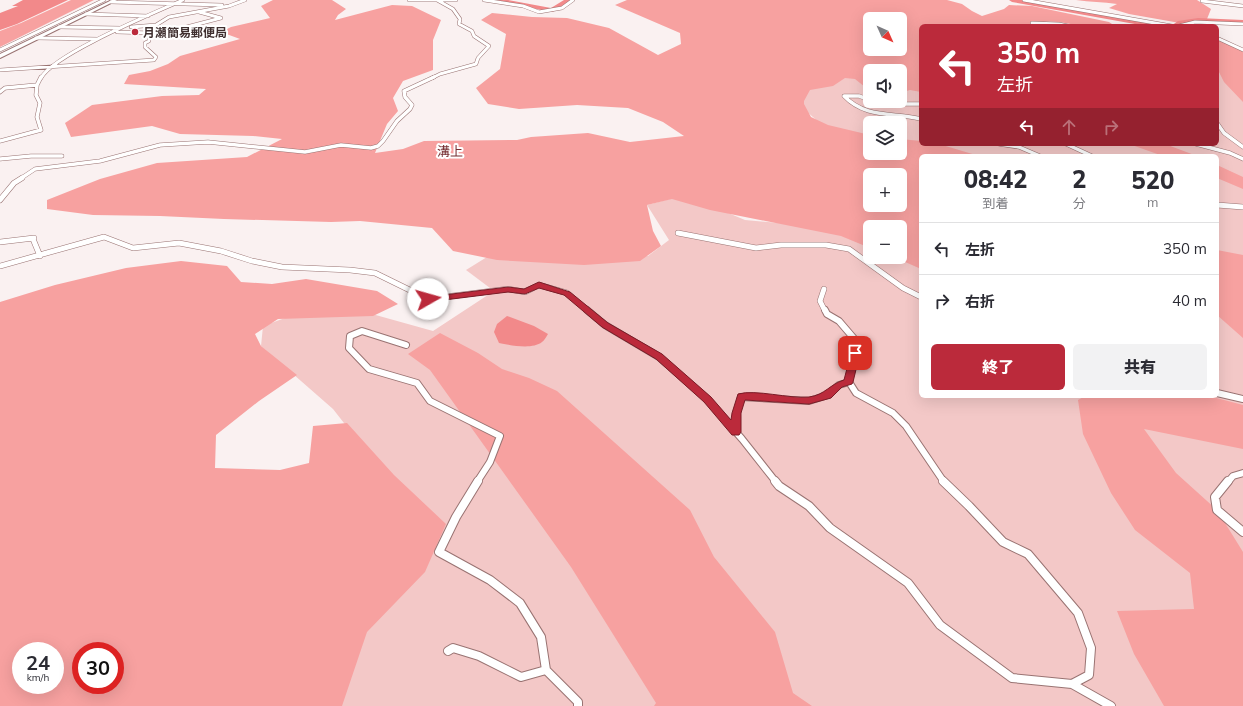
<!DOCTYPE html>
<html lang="ja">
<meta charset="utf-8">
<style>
:root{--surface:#fff;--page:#f2f2f3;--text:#2b2b33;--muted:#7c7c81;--line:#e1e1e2;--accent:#bb2a3b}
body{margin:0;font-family:Mulish,"Noto Sans JP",sans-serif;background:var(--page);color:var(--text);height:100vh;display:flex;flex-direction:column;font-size:15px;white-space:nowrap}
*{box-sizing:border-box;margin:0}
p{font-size:13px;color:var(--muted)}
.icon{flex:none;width:22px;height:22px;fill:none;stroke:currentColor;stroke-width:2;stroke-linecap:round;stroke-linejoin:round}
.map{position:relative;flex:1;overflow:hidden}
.sheet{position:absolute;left:919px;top:154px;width:300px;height:244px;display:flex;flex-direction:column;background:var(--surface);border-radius:6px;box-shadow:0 4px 16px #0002}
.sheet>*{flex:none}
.top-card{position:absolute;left:919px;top:24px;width:300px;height:122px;border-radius:6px;box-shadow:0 4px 16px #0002;background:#bb2a3b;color:#fff;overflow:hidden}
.needle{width:26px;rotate:135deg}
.tools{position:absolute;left:863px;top:12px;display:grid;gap:8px}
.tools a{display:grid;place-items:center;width:44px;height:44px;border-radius:6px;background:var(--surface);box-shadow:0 4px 16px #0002;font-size:20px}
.speed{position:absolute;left:12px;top:642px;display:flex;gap:8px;font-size:20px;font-weight:700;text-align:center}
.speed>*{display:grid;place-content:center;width:52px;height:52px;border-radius:50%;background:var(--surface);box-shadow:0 4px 16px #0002;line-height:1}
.speed small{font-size:10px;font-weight:400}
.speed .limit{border:6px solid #d22;background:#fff;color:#111}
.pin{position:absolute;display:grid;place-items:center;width:34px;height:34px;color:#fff;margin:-17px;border-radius:8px;box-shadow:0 2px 6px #0006}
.me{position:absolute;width:44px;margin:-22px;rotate:83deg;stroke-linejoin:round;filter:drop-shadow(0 0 3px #0008)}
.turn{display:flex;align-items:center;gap:14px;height:84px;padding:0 12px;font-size:18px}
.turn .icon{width:52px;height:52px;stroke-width:2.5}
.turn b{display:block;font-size:28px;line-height:34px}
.lanes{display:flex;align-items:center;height:38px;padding:0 12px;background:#0003;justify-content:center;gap:20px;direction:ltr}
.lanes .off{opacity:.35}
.eta{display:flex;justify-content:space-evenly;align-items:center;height:68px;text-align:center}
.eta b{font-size:24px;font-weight:800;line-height:28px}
.cta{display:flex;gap:8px;margin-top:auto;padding:8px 12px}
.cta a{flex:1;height:46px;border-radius:6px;background:var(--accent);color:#fff;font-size:16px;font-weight:800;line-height:46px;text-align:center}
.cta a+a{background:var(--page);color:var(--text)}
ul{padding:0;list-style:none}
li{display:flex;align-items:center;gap:12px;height:52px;padding:0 12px;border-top:1px solid var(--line)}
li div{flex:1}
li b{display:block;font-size:15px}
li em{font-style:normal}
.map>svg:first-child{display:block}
.green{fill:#f3c8c7}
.forest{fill:#f7a1a0;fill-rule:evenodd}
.water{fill:#f2898a}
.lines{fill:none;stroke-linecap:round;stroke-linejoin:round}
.river{fill:#f2898a;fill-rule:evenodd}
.street-far4-casing{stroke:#997372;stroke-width:4}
.street-far3-casing{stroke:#997372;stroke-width:4.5}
.street-far2-casing{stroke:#997372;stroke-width:6}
.street-far1-casing{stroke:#997372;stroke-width:8}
.street-casing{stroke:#997372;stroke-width:10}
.primary-casing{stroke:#997372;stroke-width:2}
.street-far4{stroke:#fff;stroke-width:3}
.street-far3{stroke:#fff;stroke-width:3.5}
.street-far2{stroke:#fff;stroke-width:5}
.street-far1{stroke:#fff;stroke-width:6}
.street{stroke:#fff;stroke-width:8}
.primary{fill:#fff;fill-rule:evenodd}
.route{fill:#bb2a3b;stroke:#7a1b26}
.poi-dot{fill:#bb2a3b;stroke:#fff;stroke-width:1.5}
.labels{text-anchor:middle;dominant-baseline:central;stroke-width:4;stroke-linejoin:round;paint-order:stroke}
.far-poi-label{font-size:12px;font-weight:bold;fill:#3f2f2f;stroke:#fff;text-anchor:start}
.far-quarter-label{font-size:13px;fill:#762f32;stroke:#fff}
</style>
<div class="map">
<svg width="1243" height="706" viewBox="0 0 1243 706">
<rect width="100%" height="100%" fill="#faf1f1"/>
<path class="green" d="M1217 58 1243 85V272L1217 265V156H957L900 145V123H870V139L829 131 790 97 852 72 870 76V101H900V81L921 85V144H1217Z
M685 195 745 220 846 229 870 241V257H900L921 266V396H1217V313L1243 325V706H306L434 538 333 409 261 346 263 326 329 302 433 331 494 291 466 270 495 252 648 256 669 240 647 205Z"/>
<path class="forest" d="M71 0H94L0 47V31L21 23Z
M273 0H332L346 9 338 15 335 20 392 5 412 6 441 20 433 40V70L403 81 393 98 398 111 387 124 375 153 403 149 424 141 517 140 531 137 588 133 630 142 684 136 663 122 628 108 577 105 519 109 488 104 476 88 500 69 506 34 481 20 492 13 532 17 567 18 609 28 658 55 681 44 680 33 615 5 627 0H947L962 4 972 11 982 16 1004 9 1009 5 1032 6 1109 22 1115 26C1105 26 1094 27 1083 26 1066 24 1047 17 1031 26H921V92L910 90 900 93V71H870V91L855 79 845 78 833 86 810 90 804 101V104L811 117 828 125 870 135V153H900V139L921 141V144H939L979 156H921V269L894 257H900V227H870V248L841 236 710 210 672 199 647 205 653 231 661 246 640 261 584 265 497 260 453 251 432 228 360 221 331 222 224 219 160 216 93 215 47 209V200L100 179 157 163 247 157 282 139 253 136 180 134 152 126 71 137 65 123 92 105 162 96 199 95 206 89 124 84 129 75 150 71 168 64 180 56 240 39 221 32 231 27 270 18 261 6ZM870 19H900V49H870ZM870 175H900V205H870Z
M1076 0H1197L1211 9 1207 19 1180 23 1129 14 1109 8 1117 4C1103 2 1090 2 1076 0Z
M1217 39 1243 50V102L1224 82 1217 68Z
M1129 144H1165L1197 156H1163Z
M1217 165 1243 177V189L1217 178Z
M1217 250 1243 255V338L1217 315Z
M181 261 227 266 241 282 272 284 306 279 377 291 398 304 373 316 278 319 255 334 261 346 297 375 259 401 216 435 215 468 280 470 309 463 313 426 347 423 394 475 446 524 425 572 367 632 342 706H0V302L55 285 126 268ZM21 651H55V685H21ZM81 651H115V685H81Z
M440 333 478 353 502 369 529 378 557 391 690 510 714 557 775 632 793 693 812 706H654L656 703 571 567 430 370 408 354Z
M1085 396H1209L1243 405V449L1144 429 1176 473 1217 510 1243 552V706H1164L1134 654 1117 611 1194 609 1190 573 1135 530 1111 493 1083 434 1078 400Z"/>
<path class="water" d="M23 0H68L17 24 0 30V13L18 6H12Z
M507 316 534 326 548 334C546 337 544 341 542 342 532 350 510 345 499 343L494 332 497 324Z"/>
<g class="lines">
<path class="river" d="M495 0H508L551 8 564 0H571L563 7 552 12 498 2Z
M1009 0H1023L1157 24 1160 26H1146L1012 2Z
M1198 18 1243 20V24L1198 22 1179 26H1171L1178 21Z"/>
<g class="street-far4-casing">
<path id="street-far4" d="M409 0H456
M484 0 523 6 539 12 562 8 573 0
M1024 0 1172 26
M1202 1 1243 6
M111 2 222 5
M86 14 148 16
M1032 23 1059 24 1068 26
M1179 26 1195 22 1243 24
M59 27 121 28
M131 27 156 25 169 17 229 6 245 0
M152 28 175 30 221 18 199 12
M117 32 152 33
M36 38 98 39
M1217 38 1243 50
M0 50 104 0
M0 70 154 60 156 57 145 47V43L149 41V34
M41 78C54 54 154 13 183 0
M432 78 440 74 476 64 478 58 489 46 474 36 472 31 459 24 460 19 453 9 437 0"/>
</g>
<g class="street-far3-casing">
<path id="street-far3" d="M0 92 5 88 37 85
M870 100 859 96H844C866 119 894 112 921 119
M874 101 892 104H921
M1217 123 1224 133 1243 147
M0 141 41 130 37 117 40 103 36 95 37 85 41 77
M999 144 1019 147 1040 156
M1066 144 1092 156
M1196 144 1230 153 1243 159
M0 159 31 156H62
M20 179 35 169 100 161 160 145 208 142 305 152 341 145 371 148 378 146 383 141 397 121 410 109 412 105 405 97 404 91 434 77"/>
</g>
<g class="street-far2-casing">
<path id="street-far2" d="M0 200 14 183 22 178
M1217 205 1243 207
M678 233 756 248 781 245H826L849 249 903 288 921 297
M0 242 34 238 33 239 40 256
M0 266 104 237 133 248 179 243 221 251 252 261 282 267 350 270 375 273 428 299 508 289 525 292 539 285 567 293 588 311
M824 289 820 301 825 311"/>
</g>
<g class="street-far1-casing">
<path id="street-far1" d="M587 310 605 325 659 357 707 399 742 439 776 482
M825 310 827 314 839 321 857 342 849 382
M406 345 362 331 350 336 349 348 369 369 417 383 430 401 500 436 490 462 477 482
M1217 393 1243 399
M736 432 737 413 741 397 809 401 828 395 839 385 849 382 856 393 893 413 906 426 944 482
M1228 482 1233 476 1243 473"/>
</g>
<g class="street-casing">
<path id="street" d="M478 481 456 517 439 552 490 580 520 603 541 637 546 670 578 702V706
M775 481 779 486 809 506 830 528 908 583 940 625 1012 678 1072 684 1111 706
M943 481 969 506 1003 542 1028 554 1078 613 1091 648 1089 675 1072 684
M1228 481 1215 497 1217 510 1243 532
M448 651 453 648 479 656 521 677 546 670"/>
</g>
<g class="primary-casing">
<path id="primary" d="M112 0H117L0 58V54Z"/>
</g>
<use href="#street-far4" class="street-far4"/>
<use href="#street-far3" class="street-far3"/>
<use href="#street-far2" class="street-far2"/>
<use href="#street-far1" class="street-far1"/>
<use href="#street" class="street"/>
<use href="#primary" class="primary"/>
</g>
<path class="route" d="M539 282 570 292 608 323 662 354 711 397 731 420 732 413 738 394C756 389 789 399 809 397 825 395 830 384 844 380L851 353 855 350 860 353 853 382 852 384 842 387 831 398 809 404 745 400 741 413V432L739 435H732L704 402 656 359 602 327 564 295 539 288 525 294 508 292 428 302 424 299 428 297 508 287 524 289Z"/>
<circle class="poi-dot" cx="135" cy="32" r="4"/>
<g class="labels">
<g class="far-poi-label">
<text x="143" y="32">月瀬簡易郵便局</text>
</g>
<g class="far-quarter-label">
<text x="450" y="151">溝上</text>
</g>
</g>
</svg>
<div class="tools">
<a><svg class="needle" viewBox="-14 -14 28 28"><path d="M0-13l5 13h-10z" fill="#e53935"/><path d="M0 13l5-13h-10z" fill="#7c7c81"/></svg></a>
<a><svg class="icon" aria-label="sound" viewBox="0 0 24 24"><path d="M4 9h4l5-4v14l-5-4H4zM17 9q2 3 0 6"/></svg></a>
<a><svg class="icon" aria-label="layers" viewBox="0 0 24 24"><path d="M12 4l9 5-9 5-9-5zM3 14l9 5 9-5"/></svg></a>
<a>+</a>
<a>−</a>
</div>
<div class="speed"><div>24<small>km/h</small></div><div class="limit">30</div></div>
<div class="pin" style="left:855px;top:353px;background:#d93025"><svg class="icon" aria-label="arrive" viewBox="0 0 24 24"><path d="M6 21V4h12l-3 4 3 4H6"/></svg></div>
<svg class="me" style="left:428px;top:299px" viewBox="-20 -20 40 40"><circle r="19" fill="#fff"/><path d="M0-13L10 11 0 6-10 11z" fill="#bb2a3b"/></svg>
<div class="top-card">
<div class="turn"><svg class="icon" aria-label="left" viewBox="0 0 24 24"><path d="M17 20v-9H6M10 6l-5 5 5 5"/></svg><div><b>350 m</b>左折</div></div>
<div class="lanes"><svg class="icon" aria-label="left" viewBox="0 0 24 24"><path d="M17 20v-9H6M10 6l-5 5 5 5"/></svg><svg class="icon off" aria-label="ahead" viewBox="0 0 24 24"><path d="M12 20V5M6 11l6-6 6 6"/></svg><svg class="icon off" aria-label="right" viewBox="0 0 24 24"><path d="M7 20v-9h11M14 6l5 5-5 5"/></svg></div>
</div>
<section class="sheet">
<div class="eta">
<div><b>08:42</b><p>到着</p></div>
<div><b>2</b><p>分</p></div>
<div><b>520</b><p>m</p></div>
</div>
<ul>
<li><svg class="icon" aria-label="left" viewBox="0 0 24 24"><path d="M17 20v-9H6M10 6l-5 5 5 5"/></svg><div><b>左折</b></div><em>350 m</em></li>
<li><svg class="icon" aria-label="right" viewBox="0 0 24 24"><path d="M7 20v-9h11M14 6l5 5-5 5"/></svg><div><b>右折</b></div><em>40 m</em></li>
</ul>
<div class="cta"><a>終了</a><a>共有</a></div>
</section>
</div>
